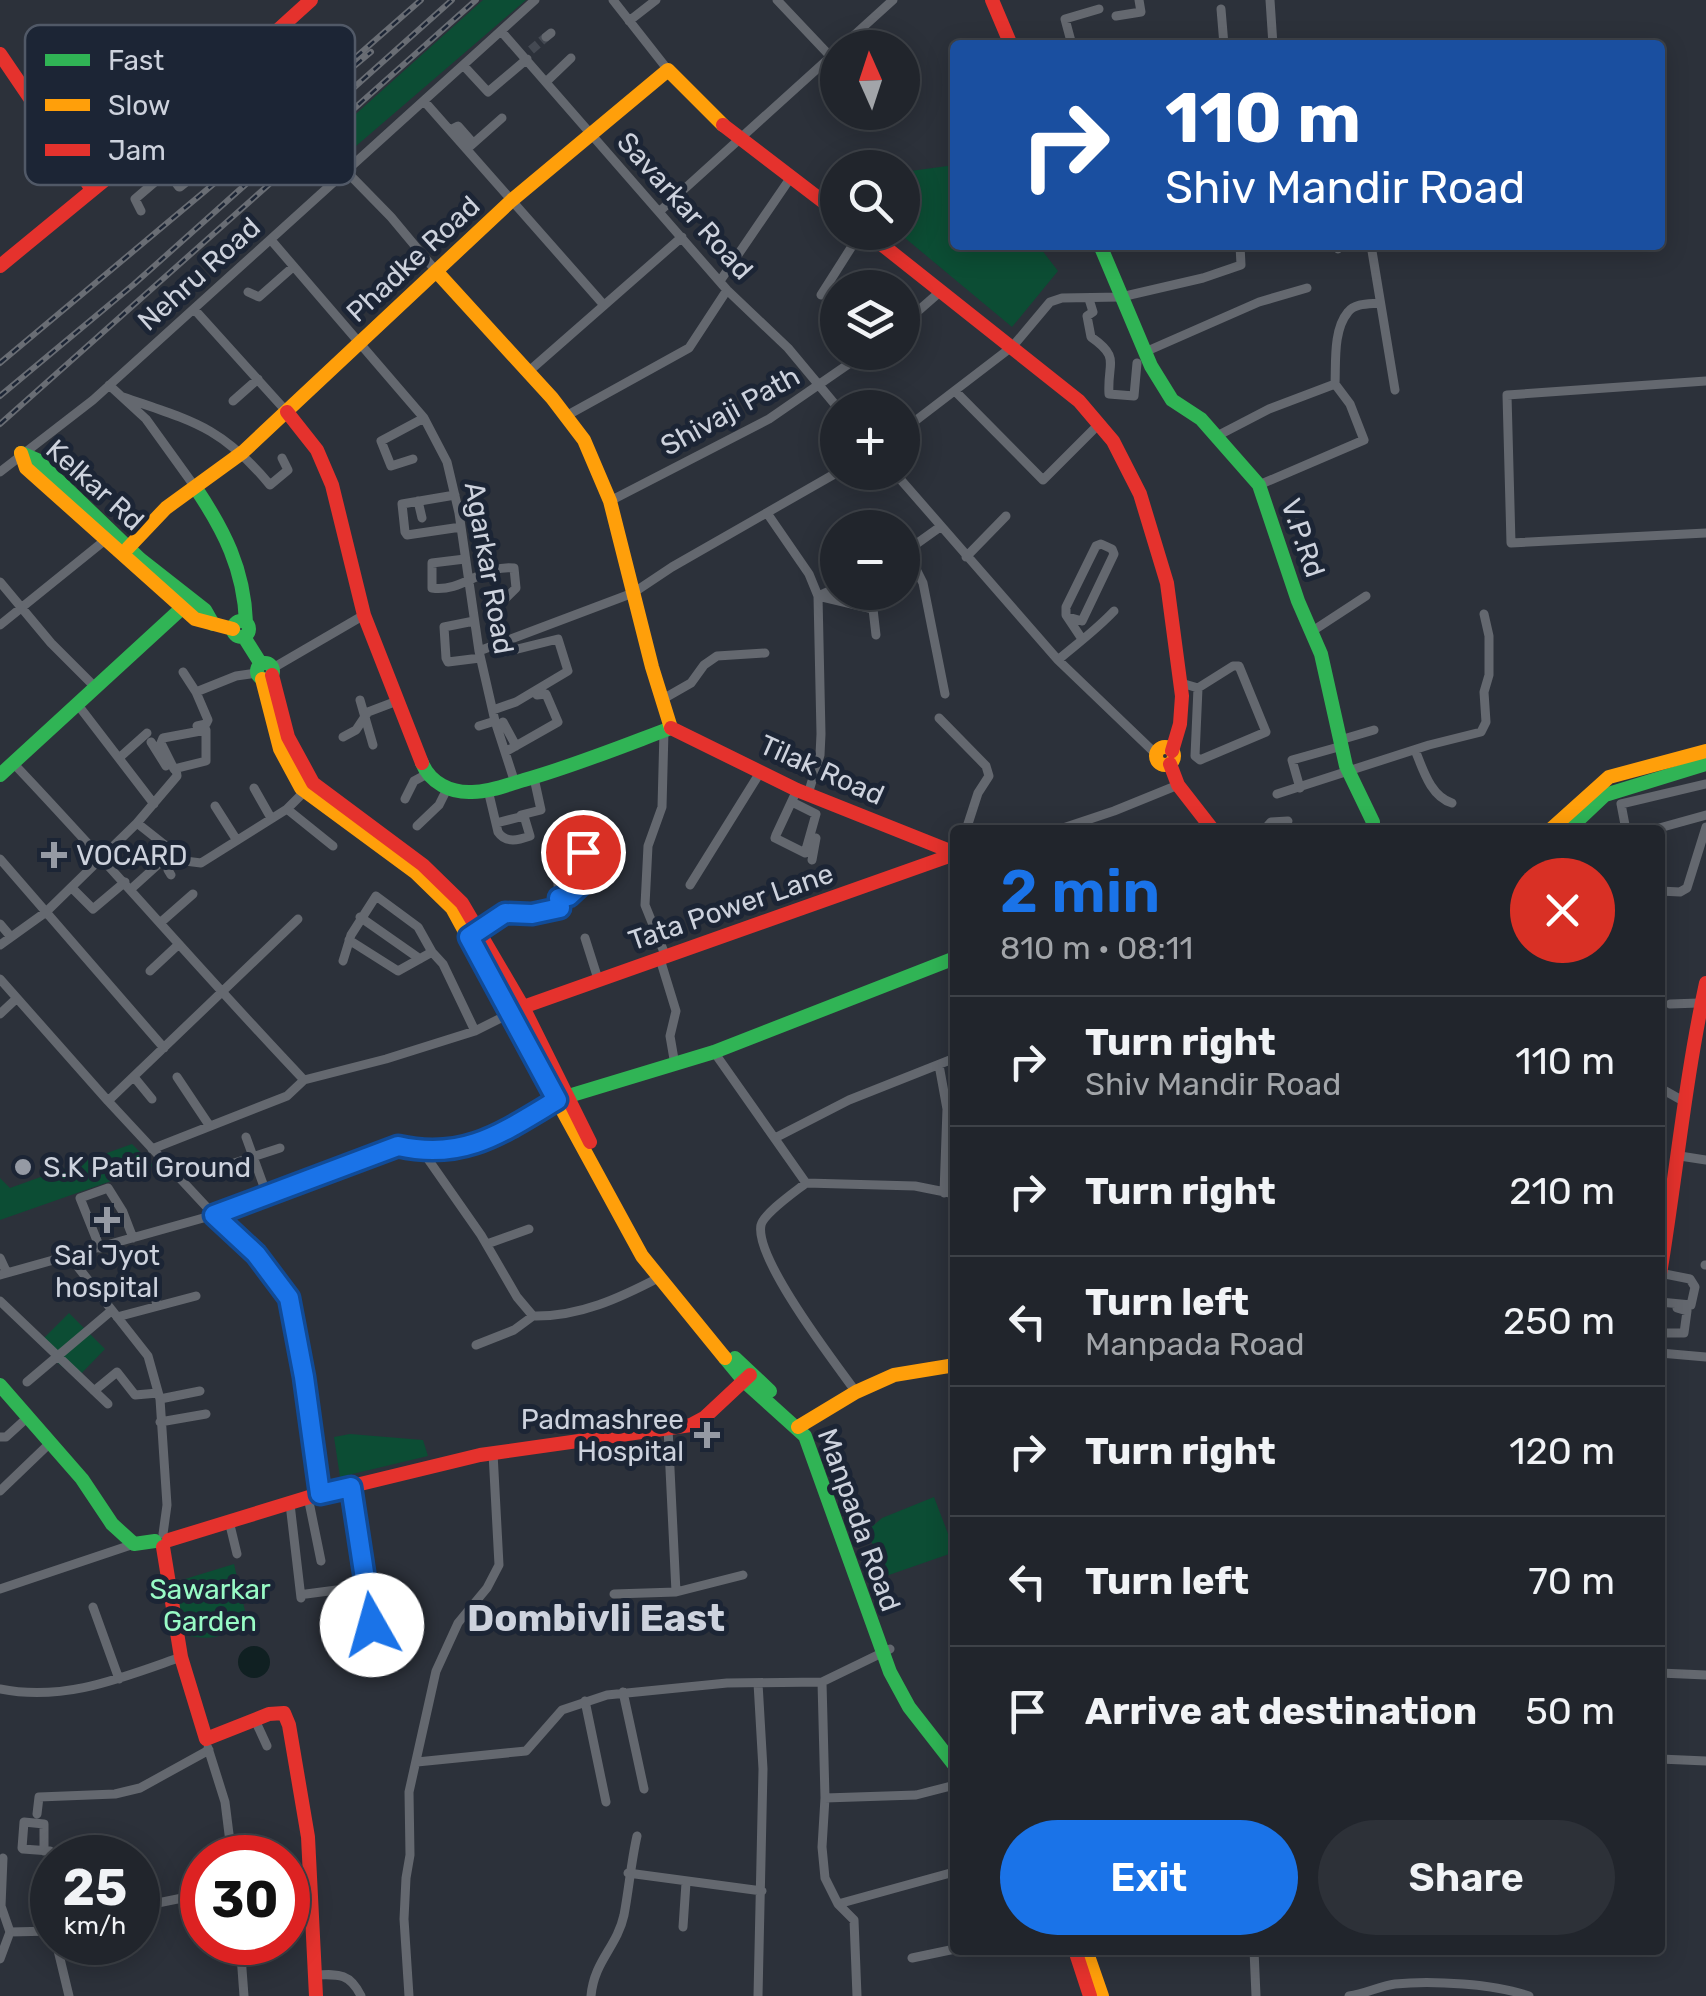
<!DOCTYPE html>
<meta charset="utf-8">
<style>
:root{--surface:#21252c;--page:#2d3138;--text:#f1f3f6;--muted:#a2a5a9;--line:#3e4248;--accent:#1a73e8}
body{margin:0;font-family:Rubik,sans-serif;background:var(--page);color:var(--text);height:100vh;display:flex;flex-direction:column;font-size:38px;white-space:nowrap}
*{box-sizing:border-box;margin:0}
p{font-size:32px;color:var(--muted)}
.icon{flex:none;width:55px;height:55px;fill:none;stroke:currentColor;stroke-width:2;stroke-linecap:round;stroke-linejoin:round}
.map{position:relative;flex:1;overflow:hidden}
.details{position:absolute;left:950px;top:825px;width:715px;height:1130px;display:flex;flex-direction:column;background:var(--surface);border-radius:10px;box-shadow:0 5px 25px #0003,0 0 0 2px var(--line)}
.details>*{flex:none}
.banner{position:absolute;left:950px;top:40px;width:715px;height:210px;border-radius:10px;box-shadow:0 5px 25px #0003,0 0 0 2px var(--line);background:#1a4fa0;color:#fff;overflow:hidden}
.needle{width:65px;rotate:357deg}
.buttons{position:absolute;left:820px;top:30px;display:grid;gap:20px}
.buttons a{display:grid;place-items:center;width:100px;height:100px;border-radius:50%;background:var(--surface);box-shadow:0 5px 25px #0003,0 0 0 2px var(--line);font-size:50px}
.speed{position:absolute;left:30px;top:1835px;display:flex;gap:20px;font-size:50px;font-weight:700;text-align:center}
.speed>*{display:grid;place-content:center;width:130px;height:130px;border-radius:50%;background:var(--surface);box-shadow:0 5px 25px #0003,0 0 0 2px var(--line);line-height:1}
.speed small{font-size:25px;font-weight:400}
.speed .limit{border:15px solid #d22;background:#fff;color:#111}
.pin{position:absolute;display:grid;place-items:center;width:85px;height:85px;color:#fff;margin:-42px;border:5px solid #fff;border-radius:50%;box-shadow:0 2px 10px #0007}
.me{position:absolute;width:110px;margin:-55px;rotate:353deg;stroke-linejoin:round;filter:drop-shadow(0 0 8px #0008)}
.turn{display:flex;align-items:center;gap:35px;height:210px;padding:0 50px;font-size:45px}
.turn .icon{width:130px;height:130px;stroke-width:2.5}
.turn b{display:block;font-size:70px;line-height:85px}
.round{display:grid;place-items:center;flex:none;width:105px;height:105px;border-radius:52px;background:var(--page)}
.head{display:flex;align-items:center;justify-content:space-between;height:170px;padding:0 50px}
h1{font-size:60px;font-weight:600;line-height:75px;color:var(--accent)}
.button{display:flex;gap:20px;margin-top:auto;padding:20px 50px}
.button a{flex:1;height:115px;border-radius:60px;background:var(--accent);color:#fff;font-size:40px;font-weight:600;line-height:115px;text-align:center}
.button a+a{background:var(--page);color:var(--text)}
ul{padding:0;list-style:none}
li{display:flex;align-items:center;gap:30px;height:130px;padding:0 50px;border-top:2px solid var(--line)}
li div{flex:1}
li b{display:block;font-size:38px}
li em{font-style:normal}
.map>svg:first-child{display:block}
.green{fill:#0c4d34}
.water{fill:#102022}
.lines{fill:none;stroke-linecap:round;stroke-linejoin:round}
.street-tunnel{stroke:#444952;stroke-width:9;stroke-dasharray:9 4.5;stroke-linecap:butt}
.street{stroke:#64686f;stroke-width:9}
.fast{stroke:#30b455;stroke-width:14}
.slow{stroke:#ff9f0a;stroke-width:14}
.jam{stroke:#e5322d;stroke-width:14}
.rail-casing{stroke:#696d74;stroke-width:6}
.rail{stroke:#1c2535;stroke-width:2.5;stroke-dasharray:8;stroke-linecap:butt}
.route-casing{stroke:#114b97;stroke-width:25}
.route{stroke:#1a73e8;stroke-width:18}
.poi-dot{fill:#959aa4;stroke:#1c2535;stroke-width:4}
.labels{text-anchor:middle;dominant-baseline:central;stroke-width:10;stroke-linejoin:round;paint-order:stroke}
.street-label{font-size:28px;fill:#cdd2dd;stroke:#1c2535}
.poi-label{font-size:28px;fill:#cdd2dd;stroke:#1c2535;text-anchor:start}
.park-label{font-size:28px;fill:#98fbc6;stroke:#1c2535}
.district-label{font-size:38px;font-weight:bold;fill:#cdd2dd;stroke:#1c2535}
.key{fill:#1c2535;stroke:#515967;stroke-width:2.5}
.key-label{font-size:28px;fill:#cdd2dd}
</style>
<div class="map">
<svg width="1706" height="1996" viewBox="0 0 1706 1996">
<rect width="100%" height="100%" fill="#2c313a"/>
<path class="green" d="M483 0H526L334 165 319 147Z
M955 165V245H1038L1058 271 1012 327 899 233 902 232 903 172Z
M132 1144 154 1166 0 1220V1178L10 1188Z
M69 1313 105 1349 77 1378 55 1361 41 1341Z
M350 1434 423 1440 428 1456 340 1477 334 1437Z
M934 1497 955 1552 886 1576 867 1531 882 1518Z
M234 1564 246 1615C230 1638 211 1641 185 1635L172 1583Z"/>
<path class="water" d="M238 1662a16 16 0 1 1 32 0a16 16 0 1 1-32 0Z"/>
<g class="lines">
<path class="street-tunnel" d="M531 50 546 37"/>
<path class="street" d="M613 0 668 70
M777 0 831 57
M1270 0 1273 45
M1221 9 1224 45
M1116 16 1141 12 1139 0
M629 21 656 0
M501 31 727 290 788 348 838 408
M546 37 551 33
M1072 45 1065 19 1099 9
M840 48 893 0
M463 65 488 92 527 59
M547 81 571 58
M30 99 70 72
M424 101 603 304
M100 103 136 153
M185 114 202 136 195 142
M450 130 458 126 473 143
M147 144 179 187H180L215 159 216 155 203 142 167 171
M467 149 502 118
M346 171 391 217 436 271
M141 211 135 199 163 175 164 167
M660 211 838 50
M271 240 424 418 447 462 459 513 479 651 495 721 515 783
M1337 245 1338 249
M1372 251 1395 390
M720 281 789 180
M248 292 259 297 293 267
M821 295 861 232
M1089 299 1093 312 1087 316 1091 337C1121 358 1107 362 1109 394L1134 396 1137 363
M194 309 287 412
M902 325 942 290
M1145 352 1259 302 1307 288
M528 372 682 237
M1706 381 1507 395 1511 543 1706 533
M109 385 146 419 195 487
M955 391 1043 480 1100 423
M123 397C192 421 221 426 270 485L288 470 282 458
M233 401 258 379
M566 416 689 348 727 290
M902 431 1013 346 1050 302 1062 298 1121 297 1203 278 1241 265 1240 245
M1217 436 1269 409 1335 384C1336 362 1333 330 1348 312 1355 303 1369 304 1379 303
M413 459 391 466 381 441 424 418
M0 472 93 400 535 0
M894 472 1058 660 1157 755
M1259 485 1364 440 1350 404 1335 384
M455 495 402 504 405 532 407 535 461 527
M418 501 422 518
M610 501 769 419 866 352
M767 513 809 574 818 596 821 734 820 755 808 794
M907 551 923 583 945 694
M905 552 940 527
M966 557 1006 516
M465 559 432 563V588C461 593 485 564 514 568L516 588 500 604 502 642
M0 582 51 643 96 688
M818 596 873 609 876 635
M818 596 838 587
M1068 617 1082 621 1114 554 1112 549 1101 544 1096 546 1066 607V615L1082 639
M474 621 444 627 446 658 448 662 480 658
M0 625 104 541
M1311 632 1366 596
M479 651 633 593 672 567 838 472
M1058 660C1078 643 1096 630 1114 611
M273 668 364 615
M183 672 196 692 236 676 257 673
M1181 683 1198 688 1233 666H1239L1266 732 1200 760 1195 756 1198 688
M196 692 208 720 206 724 197 726
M663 699 691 683 704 665 717 656 765 653
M360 700 373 745
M78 705 154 804
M493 710 516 702 568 671 558 639 505 652
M939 718 986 766 989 776 978 793 966 830
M503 722 516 746
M479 726 495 721
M206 730V761L174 769 161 743 163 738Z
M664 731 662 807 648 846 645 905 666 957
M343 737 356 730 368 712 397 701
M1340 740 1374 730
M151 742 166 766
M1415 750C1423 769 1430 796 1452 803
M505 752 558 722 546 694 537 695
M119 758 147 733
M13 763C112 867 205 976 304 1080
M254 788 271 818
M1300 788 1292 760 1342 746
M488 790 498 832C506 844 519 840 530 836L524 816 496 823
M1277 794 1429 745 1481 732 1486 722 1484 692 1489 675V636L1484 614
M405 799 414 781 427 774
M792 802 816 814 805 853 775 838 776 835 797 790
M215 806 236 839
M287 809 333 846
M521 815 541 810 534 778
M137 823 177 776 176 769
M417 826 439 805 447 789
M1057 830 1114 811 1178 785
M1264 830 1271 822 1288 821
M1626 830 1621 804 1706 784
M1652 830 1706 815
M164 858 169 863 168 870 171 875
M0 859 164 1048
M812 860 816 838
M690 885 761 771
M72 888 93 909 125 882
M131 889 173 851
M1660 891 1680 892 1687 888 1706 827
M559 898 569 896 581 887 583 852 556 860 560 909
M360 917 420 959
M160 923 193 894
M0 924 11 937
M476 933 505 913H533L560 909 579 896
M585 938 598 979
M349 940 398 971 432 952 443 964 475 1031
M0 945 46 912 137 823 185 861 201 863 287 809 307 789
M660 959 676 1011 670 1036 675 1065
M343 961 351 935 376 896 418 927 432 952
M150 971 179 944
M0 979 108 1101 214 1215 256 1253 289 1297 304 1377 319 1494
M1670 1004 1699 1003
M0 1014 17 998
M714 1052 806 1183 915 1186 955 1194
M939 1065 947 1109 944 1193
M134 1077 152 1099
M177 1077 209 1125
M1660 1088 1685 1102
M108 1101 298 919
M246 1137 267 1195
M775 1138 849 1100 955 1058
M152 1149 287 1096 304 1080 386 1059 475 1031 511 1013
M423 1152 481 1235 517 1297 533 1316C579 1317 620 1298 660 1277
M1680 1156 1706 1160
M222 1167 280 1148
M806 1183C796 1191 764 1213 761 1225 754 1258 835 1363 856 1392
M487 1244 529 1229
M100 1248 80 1198 108 1188 123 1212 133 1238
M70 1257 148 1356 160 1399 167 1505 163 1534
M0 1258 7 1273
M1705 1265H1706
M0 1275 214 1215 398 1145C464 1161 502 1133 557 1101
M152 1282 157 1306
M0 1301 108 1404
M1660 1302 1691 1305 1695 1287 1690 1279 1660 1273
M117 1317 196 1296
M1660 1333H1684L1687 1311 1677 1308
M476 1345 514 1330 533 1316
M1660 1353 1706 1357
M27 1382 111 1311
M94 1391 117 1372 135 1395 158 1393
M160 1399 200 1391
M160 1422 206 1414
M668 1428 676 1592 743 1575
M0 1437H6L28 1417
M351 1487 371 1625
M0 1491 50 1443
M308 1497 321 1561
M290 1504 301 1598
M229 1521 237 1554
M355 1562 359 1587
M0 1589 134 1544
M306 1594 367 1586
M614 1594 676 1592
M93 1607 119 1679
M1660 1673 1706 1675
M822 1682 825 1798 822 1847 825 1878 838 1904 854 1920 857 1996
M0 1689C64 1702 121 1678 181 1657
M623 1692 644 1789
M585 1701 606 1802
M255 1720 267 1746
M208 1748 225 1802 232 1858
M1660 1759 1706 1761
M417 1762 526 1751 562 1710 607 1695 727 1683 822 1682 890 1649
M825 1798 916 1795 955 1785
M37 1814 39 1797 115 1794 140 1788 209 1750
M44 1851V1824L24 1822 22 1848 23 1849 50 1851 55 1858
M3 1858 1 1906 10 1932
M628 1873 762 1891
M838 1904 954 1872
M138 1907 202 1894
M683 1927 686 1883
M56 1942 69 1996
M240 1942 244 1996
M1254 1950 1256 1996
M912 1958 955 1949
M0 1959 10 1932 52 1931
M315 1975C339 1974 350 1973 361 1996
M409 1996 404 1919 406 1878 410 1855 409 1792 436 1671 458 1623 487 1588 499 1565 493 1453
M591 1996C594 1961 617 1947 624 1915 629 1889 631 1862 637 1836
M758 1996 763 1769 758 1683
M1349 1996C1365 1994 1380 1986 1395 1984 1432 1980 1495 1984 1529 1996"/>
<path class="fast" d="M1100 245 1151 366 1172 400 1201 419 1259 485 1298 601 1321 654 1346 766 1373 822 1371 830
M21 453 37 460 140 559 205 610 213 624
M195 487C224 530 244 569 246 622
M233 629a8 8 0 1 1 16 0a8 8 0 1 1-16 0Z
M244 637 261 664
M257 671a8 8 0 1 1 16 0a8 8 0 1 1-16 0Z
M422 763C430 783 451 793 472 792 490 792 507 785 524 780 574 766 623 746 671 728
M0 775 182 608
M1568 830 1605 795 1706 764
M562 1098 714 1052 955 958
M725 1358 744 1381 805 1436 890 1672 909 1707 955 1766
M735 1358 770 1391
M0 1385 82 1479 112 1524 134 1544 155 1541"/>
<path class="slow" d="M436 271 552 398 584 440 610 501 652 667 671 728
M21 453 26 468 195 619 233 629
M128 548 166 508 243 452 512 200 668 70 723 125
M262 679 280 749 301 788 415 872 452 908 642 1256 725 1358
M1156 756a9 9 0 1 1 18 0a9 9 0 1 1-18 0Z
M1550 830 1609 777 1706 751
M798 1427 856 1392 894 1375 955 1365
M1086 1950 1102 1996"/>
<path class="jam" d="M992 0 1011 45
M0 54 91 188
M723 125 838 213
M866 232 1079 401 1113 441 1140 494 1167 583 1182 696 1180 724 1172 751
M0 266 185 114 311 0
M287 412 317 450 332 485 364 615 422 763
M272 675 288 737 313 783 423 865 462 903 523 1007 590 1142
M671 728 797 790 955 853
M1170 764 1178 785 1213 830
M523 1007 955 854
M1660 1274C1676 1177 1685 1079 1706 983
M169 1540 319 1494 480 1455 691 1425 704 1418 750 1375
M163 1547 181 1657 206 1739 269 1714 284 1713 289 1725 308 1837 316 1996
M1075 1950 1090 1996"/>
<g class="rail-casing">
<path id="rail" d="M356 57 421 0
M0 363 371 52
M0 396 133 285 452 0
M0 424 476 0"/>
</g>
<use href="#rail" class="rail"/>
</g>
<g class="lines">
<g class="route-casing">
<path id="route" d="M372 1625 351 1487 320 1494 304 1377 289 1298 256 1254 214 1215 398 1146C464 1161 502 1133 557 1100L469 937 505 913 532 914 560 908 559 898 569 896 584 882 583 852"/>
</g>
<use href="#route" class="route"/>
</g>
<g class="poi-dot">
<path d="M49 840h10v10h10v10h-10v10h-10v-10h-10v-10h10z"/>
<circle cx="23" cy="1167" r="10"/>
<path d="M102 1205h10v10h10v10h-10v10h-10v-10h-10v-10h10z"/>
<path d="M702 1420h10v10h10v10h-10v10h-10v-10h-10v-10h10z"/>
</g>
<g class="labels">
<g class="street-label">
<text transform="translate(685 206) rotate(48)">Savarkar Road</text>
<text transform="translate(413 259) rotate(-43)">Phadke Road</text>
<text transform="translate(199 274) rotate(-42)">Nehru Road</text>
<text transform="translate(730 411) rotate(-29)">Shivaji Path</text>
<text transform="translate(95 485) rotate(42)">Kelkar Rd</text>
<text transform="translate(1303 538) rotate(71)">V.P.Rd</text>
<text transform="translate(489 568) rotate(80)">Agarkar Road</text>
<text transform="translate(822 770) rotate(24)">Tilak Road</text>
<text transform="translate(731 907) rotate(-19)">Tata Power Lane</text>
<text transform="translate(859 1520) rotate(70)">Manpada Road</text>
</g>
<g class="poi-label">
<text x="76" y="855">VOCARD</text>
<text x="43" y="1167">S.K Patil Ground</text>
<text x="107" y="1255" text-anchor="middle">Sai Jyot<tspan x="107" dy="32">hospital</tspan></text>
<text x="684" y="1419" text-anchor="end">Padmashree<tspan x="684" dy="32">Hospital</tspan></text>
</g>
<g class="park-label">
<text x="210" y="1589">Sawarkar<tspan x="210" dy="32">Garden</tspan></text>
</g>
<g class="district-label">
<text x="596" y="1618">Dombivli East</text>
</g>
</g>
<rect x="25" y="25" width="330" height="160" rx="15" class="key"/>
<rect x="45" y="54" width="45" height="12" fill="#30b455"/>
<rect x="45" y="99" width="45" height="12" fill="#ff9f0a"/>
<rect x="45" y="144" width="45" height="12" fill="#e5322d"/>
<g class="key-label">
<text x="108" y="70">Fast</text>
<text x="108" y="115">Slow</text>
<text x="108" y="160">Jam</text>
</g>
</svg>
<div class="buttons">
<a><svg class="needle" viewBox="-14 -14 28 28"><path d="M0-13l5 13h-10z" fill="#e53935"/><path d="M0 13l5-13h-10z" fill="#a2a5a9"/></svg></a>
<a><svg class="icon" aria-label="search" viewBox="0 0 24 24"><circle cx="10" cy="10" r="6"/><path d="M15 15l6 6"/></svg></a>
<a><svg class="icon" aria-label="layers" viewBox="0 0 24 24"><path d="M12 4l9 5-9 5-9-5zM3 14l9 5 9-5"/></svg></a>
<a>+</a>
<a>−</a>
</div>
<div class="speed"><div>25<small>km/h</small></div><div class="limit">30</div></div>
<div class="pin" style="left:583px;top:852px;background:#d93025"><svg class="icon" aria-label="arrive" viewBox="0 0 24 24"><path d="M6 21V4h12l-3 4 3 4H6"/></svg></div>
<svg class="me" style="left:372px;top:1625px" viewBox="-20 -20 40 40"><circle r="19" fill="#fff"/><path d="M0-13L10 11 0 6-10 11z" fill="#1a73e8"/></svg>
<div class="banner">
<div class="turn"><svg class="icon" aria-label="right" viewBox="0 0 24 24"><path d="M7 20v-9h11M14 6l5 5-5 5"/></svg><div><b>110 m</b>Shiv Mandir Road</div></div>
</div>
<section class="details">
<div class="head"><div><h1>2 min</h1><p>810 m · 08:11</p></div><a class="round" style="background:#d93025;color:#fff"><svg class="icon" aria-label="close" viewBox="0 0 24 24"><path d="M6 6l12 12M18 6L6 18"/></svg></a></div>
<ul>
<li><svg class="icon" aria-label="right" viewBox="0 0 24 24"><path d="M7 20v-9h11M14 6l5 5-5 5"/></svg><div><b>Turn right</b><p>Shiv Mandir Road</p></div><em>110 m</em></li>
<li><svg class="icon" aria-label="right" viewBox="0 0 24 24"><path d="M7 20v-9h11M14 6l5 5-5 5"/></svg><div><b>Turn right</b></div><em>210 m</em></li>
<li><svg class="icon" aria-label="left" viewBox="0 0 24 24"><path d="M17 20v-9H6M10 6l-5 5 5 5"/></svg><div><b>Turn left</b><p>Manpada Road</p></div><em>250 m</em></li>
<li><svg class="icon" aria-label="right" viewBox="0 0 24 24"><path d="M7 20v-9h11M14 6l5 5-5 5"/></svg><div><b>Turn right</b></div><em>120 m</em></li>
<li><svg class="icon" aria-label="left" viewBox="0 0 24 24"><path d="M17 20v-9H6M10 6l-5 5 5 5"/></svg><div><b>Turn left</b></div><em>70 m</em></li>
<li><svg class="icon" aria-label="arrive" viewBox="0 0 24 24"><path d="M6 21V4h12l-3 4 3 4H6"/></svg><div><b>Arrive at destination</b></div><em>50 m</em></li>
</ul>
<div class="button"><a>Exit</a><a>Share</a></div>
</section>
</div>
